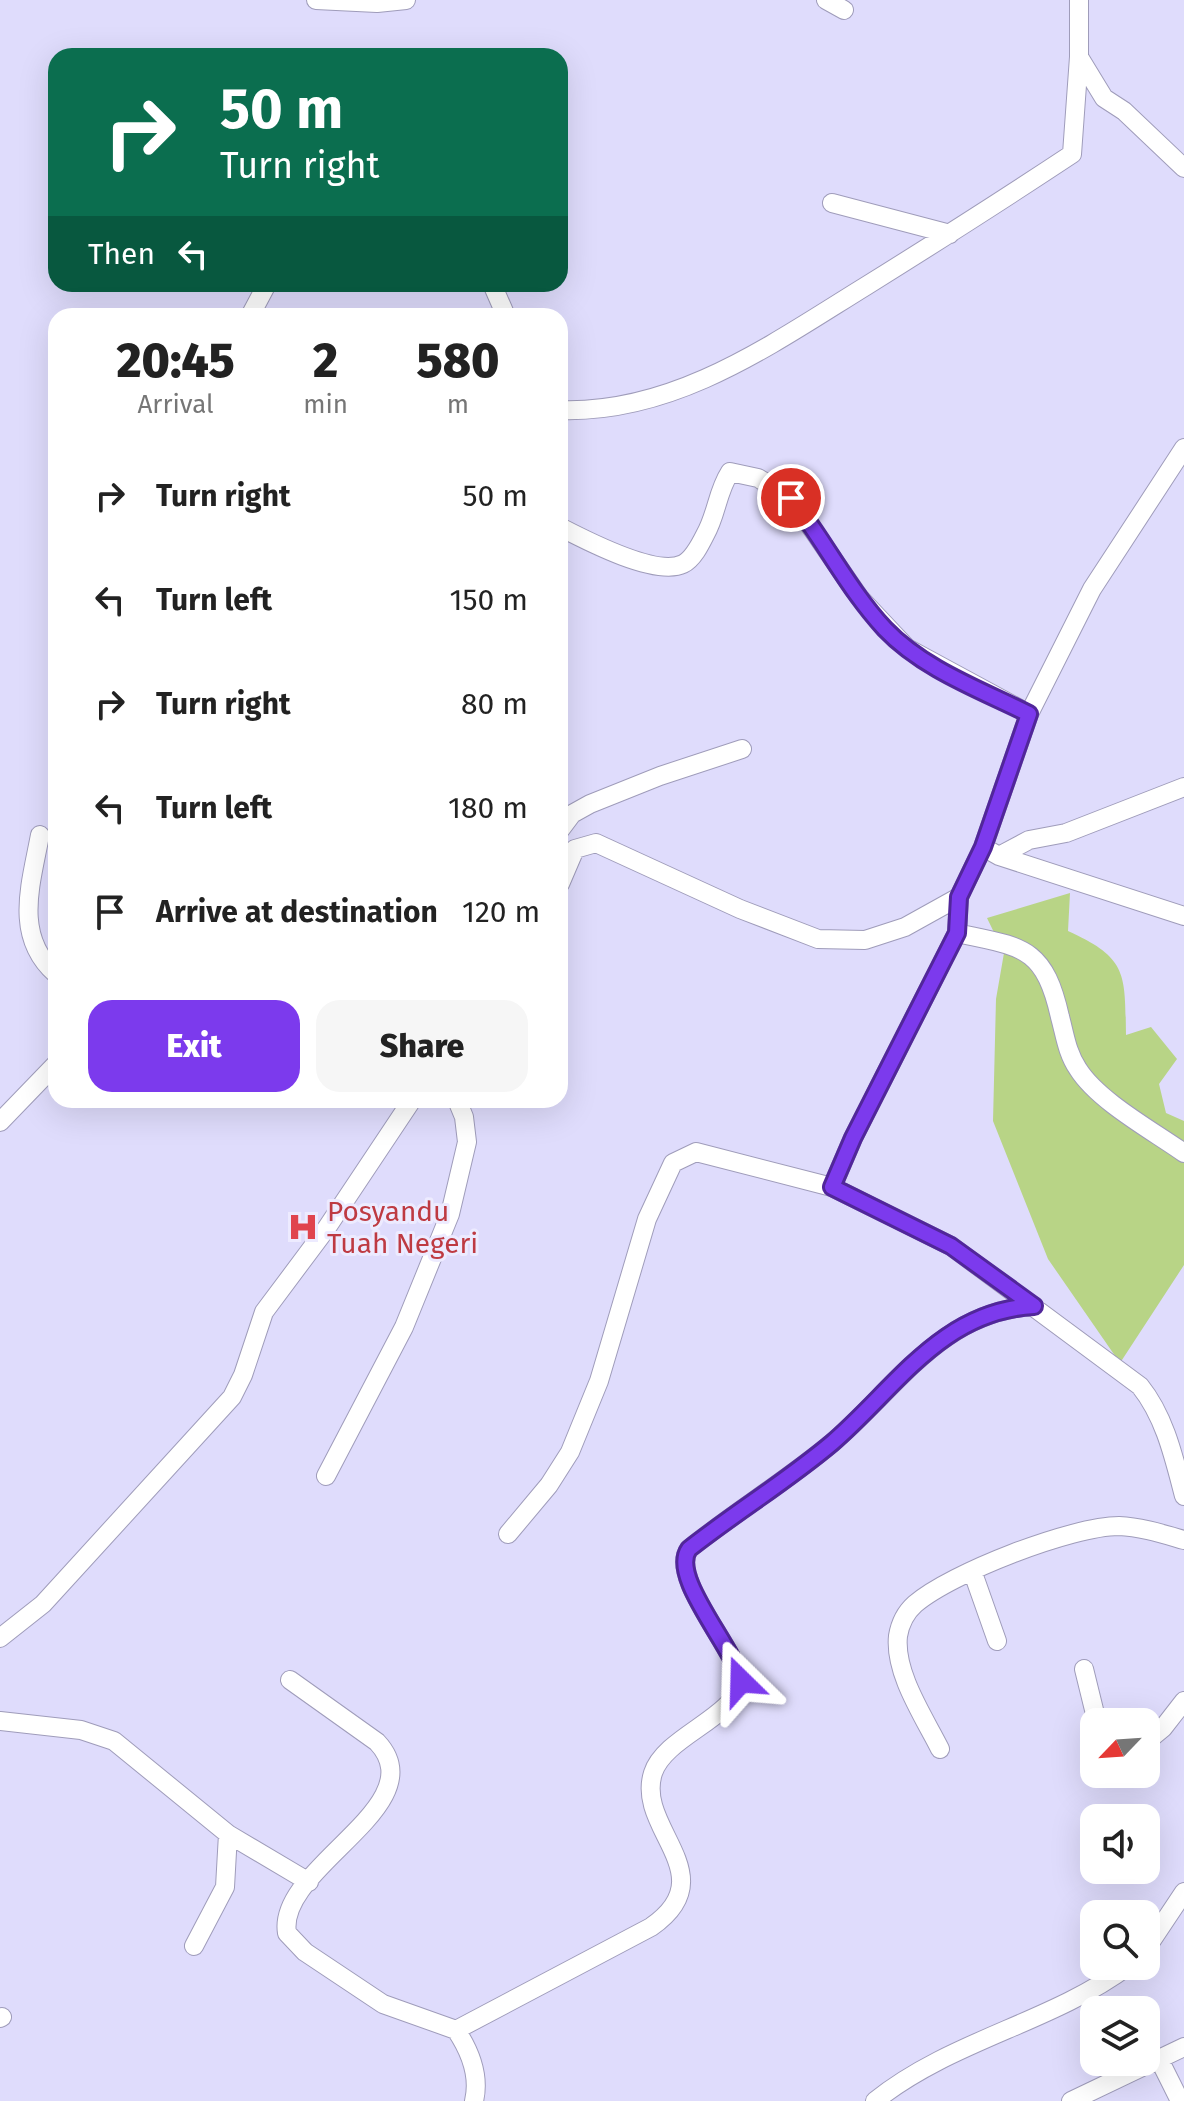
<!DOCTYPE html>
<style>
:root{--surface:#fff;--page:#f6f6f6;--text:#222;--muted:#767676;--accent:#7c3aed}
body{margin:0;font-family:"Fira Sans",sans-serif;background:var(--page);color:var(--text);height:100vh;display:flex;flex-direction:column;font-size:30px;white-space:nowrap}
*{box-sizing:border-box;margin:0}
p{font-size:26px;color:var(--muted)}
.icon{flex:none;width:44px;height:44px;fill:none;stroke:currentColor;stroke-width:2;stroke-linecap:round;stroke-linejoin:round}
.map{position:relative;flex:1;overflow:hidden}
.details{position:absolute;left:48px;top:308px;width:520px;height:800px;display:flex;flex-direction:column;background:var(--surface);border-radius:24px;box-shadow:0 8px 32px #0002}
.details>*{flex:none}
.hud{position:absolute;left:48px;top:48px;width:520px;height:244px;border-radius:24px;box-shadow:0 8px 32px #0002;background:#0b6e4f;color:#fff;overflow:hidden}
.needle{width:52px;rotate:245deg}
.buttons{position:absolute;left:1080px;top:1708px;display:grid;gap:16px}
.buttons a{display:grid;place-items:center;width:80px;height:80px;border-radius:16px;background:var(--surface);box-shadow:0 8px 32px #0002;font-size:40px}
.pin{position:absolute;display:grid;place-items:center;width:68px;height:68px;color:#fff;margin:-34px;border:4px solid #fff;border-radius:50%;box-shadow:0 2px 8px #0007}
.me{position:absolute;width:88px;margin:-44px;rotate:338deg;stroke-linejoin:round;filter:drop-shadow(0 0 6px #0008)}
.turn{display:flex;align-items:center;gap:28px;height:168px;padding:0 40px;font-size:36px}
.turn .icon{width:104px;height:104px;stroke-width:2.5}
.turn b{display:block;font-size:56px;line-height:68px}
.then{display:flex;align-items:center;height:76px;padding:0 40px;background:#0003;gap:16px;font-size:30px}
.eta{display:flex;justify-content:space-evenly;align-items:center;height:136px;text-align:center}
.eta b{font-size:48px;font-weight:800;line-height:56px}
.action{display:flex;gap:16px;margin-top:auto;padding:16px 40px}
.action a{flex:1;height:92px;border-radius:24px;background:var(--accent);color:#fff;font-size:32px;font-weight:800;line-height:92px;text-align:center}
.action a+a{background:var(--page);color:var(--text)}
ul{padding:0;list-style:none}
li{display:flex;align-items:center;gap:24px;height:104px;padding:0 40px}
li div{flex:1}
li b{display:block;font-size:30px}
li em{font-style:normal}
.map>svg:first-child{display:block}
.green{fill:#b8d486}
.lines{fill:none;stroke-linecap:round;stroke-linejoin:round}
.minor-casing{stroke:#9f9cba;stroke-width:20}
.minor{stroke:#fff;stroke-width:18}
.route-casing{stroke:#51269a;stroke-width:20}
.route{stroke:#7c3aed;stroke-width:14}
.labels{text-anchor:middle;dominant-baseline:central;stroke-width:6;stroke-linejoin:round;paint-order:stroke}
.health-label{font-size:28px;fill:#be3a42;stroke:#edebff;text-anchor:start}
</style>
<div class="map">
<svg width="1184" height="2101" viewBox="0 0 1184 2101">
<rect width="100%" height="100%" fill="#dfdcfc"/>
<path class="green" d="M1070 893 1068 931C1128 958 1125 974 1126 1035L1151 1027 1177 1059 1159 1084 1166 1113 1184 1121V1265L1120 1363 1048 1259 993 1121 996 999 1004 953 987 918Z"/>
<g class="lines">
<g class="minor-casing">
<path id="minor" d="M316 0 377 3 406 0
M826 0 844 10
M1079 57 1104 98 1124 111 1184 168
M832 203 950 234
M492 284 506 316
M250 316 267 284
M560 410C675 414 772 344 866 286 935 243 1004 199 1072 154L1079 57V0
M560 527C587 541 656 577 683 564 693 559 700 545 705 535 717 514 717 492 730 472L758 478 791 498 859 597 907 648 1029 714
M560 830 572 814 590 804 660 776 742 749
M40 835C31 884 13 936 56 974
M983 847 999 856 1184 916
M999 856 1029 840 1066 833 1184 787
M560 884 575 849 596 843 740 909 818 939 865 940 905 927 959 897
M957 933C1021 947 1044 945 1060 1017 1065 1035 1067 1053 1078 1069 1098 1101 1153 1131 1184 1153
M0 1122 56 1064
M832 1187 853 1138 957 933 959 897 983 847 1029 714 1092 589 1184 448
M326 1476 404 1327 450 1214 467 1142 464 1117 457 1100
M508 1534 549 1485 570 1452 599 1381 647 1219 673 1163 696 1152 832 1187 951 1246 1140 1386C1165 1417 1174 1458 1184 1496
M973 1573 997 1641
M0 1638 43 1604 232 1397 243 1375 264 1312 326 1229 412 1100
M1084 1669 1097 1722
M290 1680 377 1742C437 1806 276 1867 287 1933L305 1952 383 2004 456 2030C470 2051 480 2076 474 2101
M0 1721 81 1730 114 1741 228 1834 309 1882
M1146 1742 1163 1728 1184 1701
M940 1749C924 1717 894 1673 898 1636 900 1624 906 1612 915 1604 951 1573 1072 1526 1119 1526 1141 1527 1163 1534 1184 1540
M194 1946 225 1887 228 1834
M1146 1949 1184 1892
M0 2018 2 2017
M456 2030 651 1927C726 1875 635 1829 653 1773 665 1736 735 1718 741 1681 734 1647 669 1577 689 1549 735 1512 786 1481 832 1443 897 1388 941 1311 1034 1306
M1159 2059 1180 2101
M875 2101C951 2040 1051 2023 1128 1966
M1071 2101 1184 2047"/>
</g>
<use href="#minor" class="minor"/>
</g>
<g class="lines">
<g class="route-casing">
<path id="route" d="M741 1681C734 1647 669 1577 689 1549 736 1512 787 1481 832 1443 896 1388 941 1311 1034 1306L951 1246 832 1187 853 1138 957 933 959 897 983 847 1029 714C981 690 923 669 885 629 848 589 824 540 791 498"/>
</g>
<use href="#route" class="route"/>
</g>
<defs>
<g id="hospital-bare" transform="scale(2.4)"><path d="M-5-5h3v3.5h4V-5h3V5h-3V1.5h-4V5h-3Z" fill="#e0444e" stroke="#edebff" stroke-width="2.5" paint-order="stroke"/></g>
</defs>
<g fill-rule="evenodd">
<use href="#hospital-bare" x="303" y="1227"/>
</g>
<g class="labels">
<g class="health-label">
<text x="327" y="1211">Posyandu<tspan x="327" dy="32">Tuah Negeri</tspan></text>
</g>
</g>
</svg>
<div class="buttons">
<a><svg class="needle" viewBox="-14 -14 28 28"><path d="M0-13l5 13h-10z" fill="#e53935"/><path d="M0 13l5-13h-10z" fill="#767676"/></svg></a>
<a><svg class="icon" aria-label="sound" viewBox="0 0 24 24"><path d="M4 9h4l5-4v14l-5-4H4zM17 9q2 3 0 6"/></svg></a>
<a><svg class="icon" aria-label="search" viewBox="0 0 24 24"><circle cx="10" cy="10" r="6"/><path d="M15 15l6 6"/></svg></a>
<a><svg class="icon" aria-label="layers" viewBox="0 0 24 24"><path d="M12 4l9 5-9 5-9-5zM3 14l9 5 9-5"/></svg></a>
</div>
<div class="pin" style="left:791px;top:498px;background:#d93025"><svg class="icon" aria-label="arrive" viewBox="0 0 24 24"><path d="M6 21V4h12l-3 4 3 4H6"/></svg></div>
<svg class="me" style="left:741px;top:1681px" viewBox="-20 -20 40 40"><path d="M0-17L14 15 0 8-14 15z" fill="#7c3aed" stroke="#fff" stroke-width="4"/></svg>
<div class="hud">
<div class="turn"><svg class="icon" aria-label="right" viewBox="0 0 24 24"><path d="M7 20v-9h11M14 6l5 5-5 5"/></svg><div><b>50 m</b>Turn right</div></div>
<div class="then">Then<svg class="icon" aria-label="left" viewBox="0 0 24 24"><path d="M17 20v-9H6M10 6l-5 5 5 5"/></svg></div>
</div>
<section class="details">
<div class="eta">
<div><b>20:45</b><p>Arrival</p></div>
<div><b>2</b><p>min</p></div>
<div><b>580</b><p>m</p></div>
</div>
<ul>
<li><svg class="icon" aria-label="right" viewBox="0 0 24 24"><path d="M7 20v-9h11M14 6l5 5-5 5"/></svg><div><b>Turn right</b></div><em>50 m</em></li>
<li><svg class="icon" aria-label="left" viewBox="0 0 24 24"><path d="M17 20v-9H6M10 6l-5 5 5 5"/></svg><div><b>Turn left</b></div><em>150 m</em></li>
<li><svg class="icon" aria-label="right" viewBox="0 0 24 24"><path d="M7 20v-9h11M14 6l5 5-5 5"/></svg><div><b>Turn right</b></div><em>80 m</em></li>
<li><svg class="icon" aria-label="left" viewBox="0 0 24 24"><path d="M17 20v-9H6M10 6l-5 5 5 5"/></svg><div><b>Turn left</b></div><em>180 m</em></li>
<li><svg class="icon" aria-label="arrive" viewBox="0 0 24 24"><path d="M6 21V4h12l-3 4 3 4H6"/></svg><div><b>Arrive at destination</b></div><em>120 m</em></li>
</ul>
<div class="action"><a>Exit</a><a>Share</a></div>
</section>
</div>
